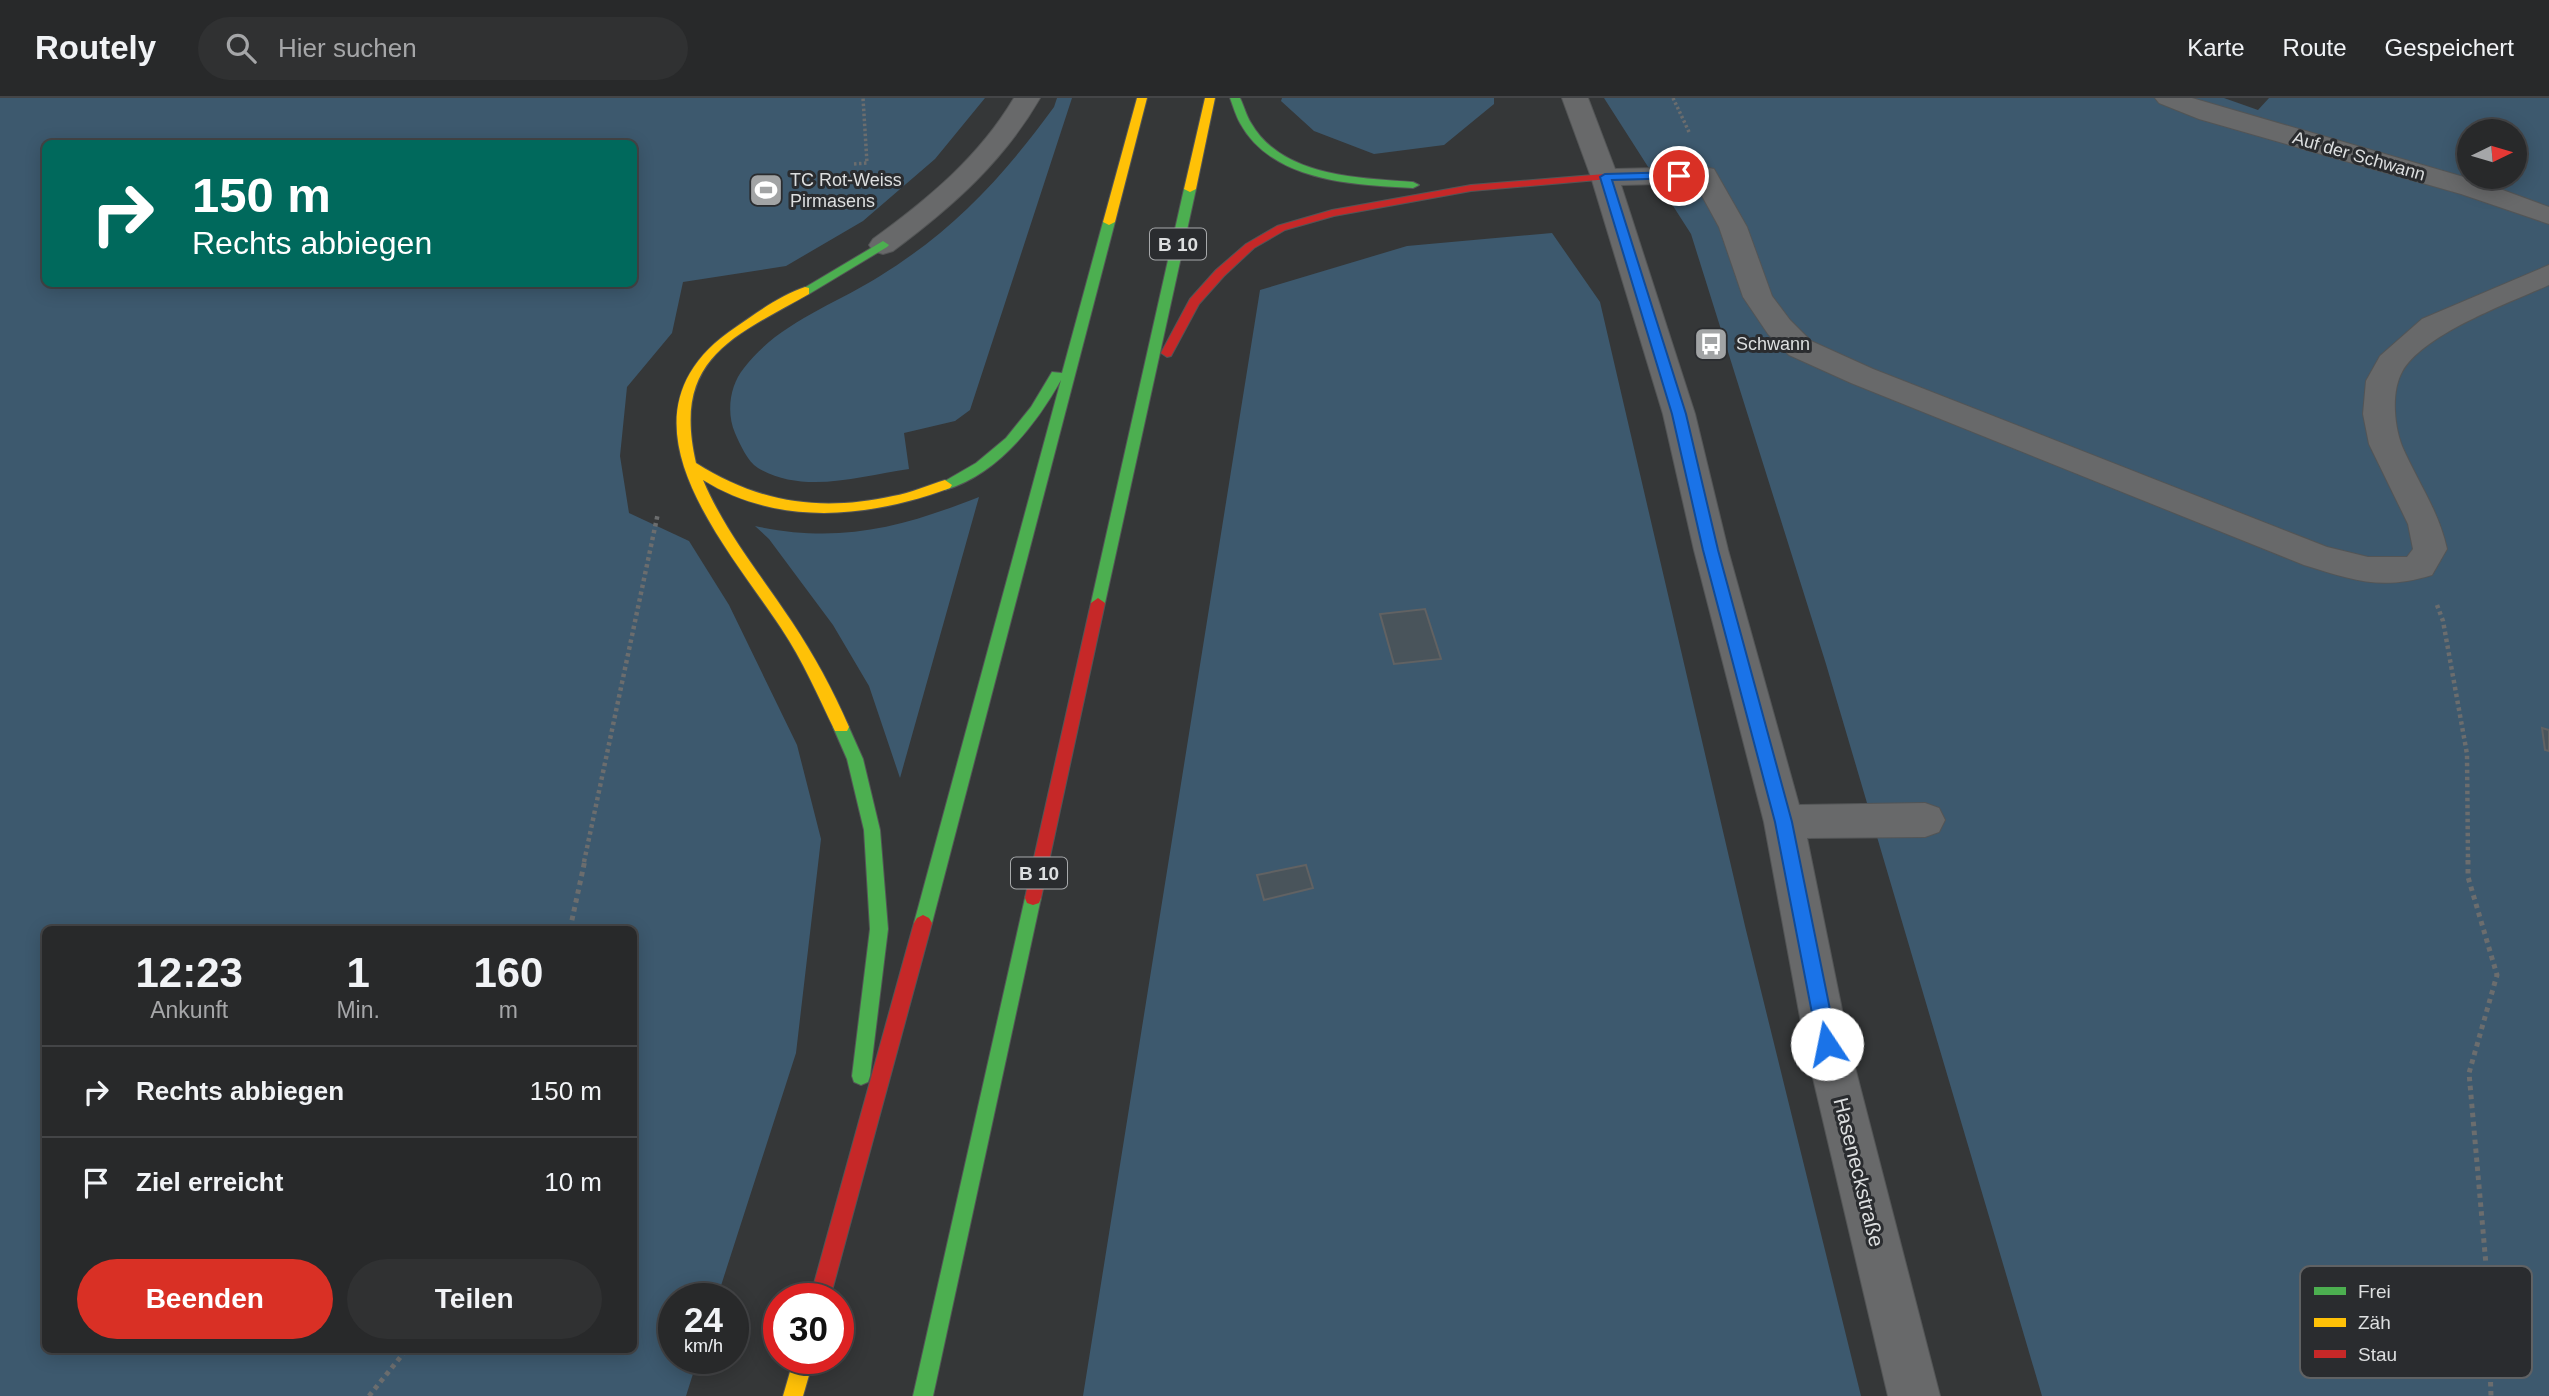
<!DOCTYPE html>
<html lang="de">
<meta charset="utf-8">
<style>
:root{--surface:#28292a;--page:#303132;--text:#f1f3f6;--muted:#a5a6a8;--line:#444547;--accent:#d93025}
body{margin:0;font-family:Arial,sans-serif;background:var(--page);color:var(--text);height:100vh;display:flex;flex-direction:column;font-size:26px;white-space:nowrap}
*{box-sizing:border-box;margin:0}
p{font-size:23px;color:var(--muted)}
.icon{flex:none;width:38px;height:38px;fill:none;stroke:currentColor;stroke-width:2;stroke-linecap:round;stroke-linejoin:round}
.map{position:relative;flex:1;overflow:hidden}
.panel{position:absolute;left:42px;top:828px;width:595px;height:427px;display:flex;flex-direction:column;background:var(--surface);border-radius:10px;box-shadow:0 4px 18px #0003,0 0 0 2px var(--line)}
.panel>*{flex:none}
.hud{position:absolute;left:42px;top:42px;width:595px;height:147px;border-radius:10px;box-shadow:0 4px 18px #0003,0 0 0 2px var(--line);background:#00695c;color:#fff;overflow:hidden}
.needle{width:46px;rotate:85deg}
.fabs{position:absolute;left:2457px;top:21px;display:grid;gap:14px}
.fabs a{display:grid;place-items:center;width:70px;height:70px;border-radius:50%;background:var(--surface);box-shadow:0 4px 18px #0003,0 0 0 2px var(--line);font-size:35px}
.speed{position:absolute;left:658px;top:1185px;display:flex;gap:14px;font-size:35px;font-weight:700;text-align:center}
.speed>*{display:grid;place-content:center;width:91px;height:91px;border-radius:50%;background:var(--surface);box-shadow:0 4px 18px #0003,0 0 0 2px var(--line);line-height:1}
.speed small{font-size:18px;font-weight:400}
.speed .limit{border:10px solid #d22;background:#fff;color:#111}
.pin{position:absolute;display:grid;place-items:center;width:60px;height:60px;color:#fff;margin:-30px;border:4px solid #fff;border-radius:50%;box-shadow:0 2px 7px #0007}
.me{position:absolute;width:77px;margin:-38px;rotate:349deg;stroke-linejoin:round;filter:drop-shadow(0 0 5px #0008)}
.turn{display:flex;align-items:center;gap:24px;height:147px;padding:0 35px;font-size:32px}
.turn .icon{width:91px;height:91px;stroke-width:2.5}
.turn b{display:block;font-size:49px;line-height:60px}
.eta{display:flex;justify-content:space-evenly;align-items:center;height:119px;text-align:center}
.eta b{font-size:42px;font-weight:700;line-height:49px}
.action{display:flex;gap:14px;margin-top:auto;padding:14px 35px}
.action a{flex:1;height:80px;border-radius:42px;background:var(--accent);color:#fff;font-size:28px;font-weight:700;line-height:80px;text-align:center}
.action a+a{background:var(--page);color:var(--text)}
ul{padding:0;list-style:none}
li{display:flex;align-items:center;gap:21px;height:91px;padding:0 35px;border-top:2px solid var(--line)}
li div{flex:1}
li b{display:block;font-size:26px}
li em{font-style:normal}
header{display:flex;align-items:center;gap:42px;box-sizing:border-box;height:98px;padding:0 35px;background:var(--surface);border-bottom:2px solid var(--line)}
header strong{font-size:33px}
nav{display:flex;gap:38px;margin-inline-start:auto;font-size:24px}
.search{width:490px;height:63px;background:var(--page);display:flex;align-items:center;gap:18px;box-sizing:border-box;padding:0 24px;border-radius:38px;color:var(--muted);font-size:26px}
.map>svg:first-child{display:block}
.green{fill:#3d596e;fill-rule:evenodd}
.building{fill:#49545b;stroke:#616263;stroke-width:2}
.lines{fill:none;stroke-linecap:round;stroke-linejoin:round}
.street-casing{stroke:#535556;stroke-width:2}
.fast-casing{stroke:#535556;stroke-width:2}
.slow-casing{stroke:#535556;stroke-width:2}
.jam-casing{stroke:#535556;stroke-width:2}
.path-far2{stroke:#6b6d6e;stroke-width:3.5;stroke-dasharray:2.5 2.5;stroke-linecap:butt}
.path-far1{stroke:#6b6d6e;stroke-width:4.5;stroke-dasharray:3.5 3.5;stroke-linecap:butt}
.path{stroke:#6b6d6e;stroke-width:5;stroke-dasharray:4.5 4.5;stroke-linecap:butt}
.street{fill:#68696a;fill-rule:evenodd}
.fast{fill:#4caf50;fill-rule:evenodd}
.slow{fill:#ffc107;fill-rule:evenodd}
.jam{fill:#c62828;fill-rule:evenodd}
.route{fill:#1a73e8;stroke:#114b97;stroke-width:2}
.labels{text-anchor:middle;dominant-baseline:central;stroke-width:6;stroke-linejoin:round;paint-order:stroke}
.far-street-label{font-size:18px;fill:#dddfe0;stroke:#2a2c2f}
.far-poi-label{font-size:18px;fill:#dddfe0;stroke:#2a2c2f;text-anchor:start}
.shield{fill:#2a2c2f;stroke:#a7a9ab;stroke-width:2}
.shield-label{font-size:19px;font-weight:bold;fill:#dddfe0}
.street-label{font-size:21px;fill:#dddfe0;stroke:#2a2c2f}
.key{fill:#2a2c2f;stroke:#606264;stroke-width:2}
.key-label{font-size:19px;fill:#dddfe0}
</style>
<header>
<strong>Routely</strong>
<div class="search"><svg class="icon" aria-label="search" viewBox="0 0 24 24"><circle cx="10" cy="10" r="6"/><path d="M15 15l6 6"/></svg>Hier suchen</div>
<nav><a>Karte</a><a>Route</a><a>Gespeichert</a></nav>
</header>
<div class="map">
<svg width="2549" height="1298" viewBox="0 0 2549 1298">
<rect width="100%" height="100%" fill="#353738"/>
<path class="green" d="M0 0H985L935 61 863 123 786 168 683 184 672 235 627 289 620 358 629 415 689 443 729 507 797 647 821 741 796 955 717 1200H674V1260H698L686 1298H0ZM46 46H634V186H46ZM46 831H634V1251H46Z
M1057 0H1072L970 312 955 323 904 335 909 371C861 378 803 397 758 370 747 363 740 346 735 335 726 314 730 287 744 270 778 225 834 207 880 178 954 132 1003 79 1054 9Z
M1282 0H1494V6L1444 47 1374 56 1314 33 1281 3Z
M1604 0H2224L2258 12 2269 0H2549V1298H2042L1826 566 1691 136ZM2469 33H2515V79H2469Z
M1552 135 1600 204 1745 828 1861 1298H1083L1260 192 1407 148Z
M979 399 900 680 869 588 833 527 769 441 755 428C839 446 900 430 979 399Z"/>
<path class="building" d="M1425 511 1441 561 1394 566 1380 516Z
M2542 630 2549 632V653L2545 652Z
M1306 767 1313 790 1264 802 1257 777Z"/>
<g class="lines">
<g class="street-casing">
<path id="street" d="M1014 0H1040C1003 64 952 109 893 153L883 156 873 153 869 147 873 141C928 101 979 59 1014 0Z
M1562 0H1588L1615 71 1704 69 1714 71 1747 129 1772 198 1790 222 1811 243 1873 271 2327 449 2368 459H2407L2413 451 2408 426 2369 346 2363 316 2366 283 2380 258 2422 221 2549 167V187C2509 205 2423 236 2402 274 2391 294 2394 327 2402 348 2417 383 2439 413 2447 451L2432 477C2381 493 2353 482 2304 467L1851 285 1789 257 1768 236 1743 199 1719 129 1695 85 1621 87 1695 316 1728 452 1799 707 1925 705 1939 710 1945 722 1939 734 1925 739 1807 740 1849 946 1940 1298H1888L1805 946 1764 724 1694 452 1663 316 1591 79Z
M2155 0H2192L2481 84 2549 109V126L2461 96 2199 21 2159 5Z"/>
</g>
<g class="fast-casing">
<path id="fast" d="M1230 0H1240C1244 8 1246 17 1251 25 1282 79 1359 80 1413 84L1419 87 1413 90C1355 87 1272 84 1240 25 1236 18 1233 8 1230 0Z
M1190 88 1196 91 1105 505 1098 510 1091 505 1184 91Z
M1109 121 1115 124 932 825 929 830 923 833 917 830 914 825 1061 282C1035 328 998 376 945 392L938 387 976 365 1006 340 1031 309 1052 274 1062 275 1103 124Z
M883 143 889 147 887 149 809 196H801L799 193Z
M841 623 847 625 863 661 880 732 888 831 870 978 868 984 861 987 854 984 852 978 870 831 864 732 847 661 833 629 835 625Z
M1033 793 1039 795 1041 800 933 1298H913L1025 800 1027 795Z"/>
</g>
<g class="slow-casing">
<path id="slow" d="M1137 0H1147L1115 124 1109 127 1103 124Z
M1205 0H1215L1196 91 1190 94 1184 91Z
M805 189 809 190V196C731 240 672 261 696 365 759 405 821 414 893 398 911 395 928 387 945 382L952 387 950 390C869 420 779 429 703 382 725 434 761 477 792 524 814 557 833 592 849 629L847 633H835C818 598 803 563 781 530 721 440 606 315 736 229 756 215 781 197 805 189Z
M794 1260H814L803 1298H783Z"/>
</g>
<g class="jam-casing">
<path id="jam" d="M1605 76 1609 77V81L1471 93 1334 118 1285 132 1254 150 1224 178 1199 206 1171 258 1167 259 1161 255 1190 201 1216 172 1246 146 1277 128 1332 112 1471 87Z
M1098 500 1105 505 1041 800 1039 805 1033 807 1027 805 1025 800 1091 505Z
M923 817 929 820 932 825 830 1200H810L914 825 917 820Z"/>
</g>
<path class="path-far2" d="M1673 0 1690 36
M854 66 867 65 863 0"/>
<path class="path-far1" d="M2437 507 2443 523 2467 656 2468 764
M584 764 658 415"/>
<path class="path" d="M2468 762V779L2497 877 2469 975 2487 1178 2491 1298
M570 831 585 762
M369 1298 407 1251"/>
<use href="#street" class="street"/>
<use href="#fast" class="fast"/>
<use href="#slow" class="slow"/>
<use href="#jam" class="jam"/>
</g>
<path class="route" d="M1679 74 1683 75V80L1612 82 1686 316 1718 452 1792 724 1837 946 1834 952 1827 955 1821 952 1818 946 1775 724 1703 452 1672 316 1600 79 1605 76Z"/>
<defs>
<g id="stadium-square" transform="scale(1.75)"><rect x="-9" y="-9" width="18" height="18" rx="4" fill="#a2a4a5" stroke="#2a2c2f"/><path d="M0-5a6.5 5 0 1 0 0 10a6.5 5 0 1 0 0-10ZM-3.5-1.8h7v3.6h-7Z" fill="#fff"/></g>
<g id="bus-square" transform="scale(1.75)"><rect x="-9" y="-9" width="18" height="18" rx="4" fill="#a2a4a5" stroke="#2a2c2f"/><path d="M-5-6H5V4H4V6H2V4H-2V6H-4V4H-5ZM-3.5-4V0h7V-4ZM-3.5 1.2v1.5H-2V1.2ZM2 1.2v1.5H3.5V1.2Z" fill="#fff"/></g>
</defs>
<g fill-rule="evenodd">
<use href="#stadium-square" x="766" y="92"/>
<use href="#bus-square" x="1711" y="246"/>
</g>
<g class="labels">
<g class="far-street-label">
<text transform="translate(2359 58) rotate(16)">Auf der Schwann</text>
</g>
<g class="far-poi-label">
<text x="790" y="82">TC Rot-Weiss<tspan x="790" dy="21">Pirmasens</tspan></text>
<text x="1736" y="246">Schwann</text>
</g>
<g class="shield">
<rect x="1150" y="130.5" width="56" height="31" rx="5"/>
<rect x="1011" y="759.5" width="56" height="31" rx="5"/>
</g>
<g class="shield-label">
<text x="1178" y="146">B 10</text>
<text x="1039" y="775">B 10</text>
</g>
<g class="street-label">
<text transform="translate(1859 1074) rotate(76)">Haseneckstraße</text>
</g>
</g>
<rect x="2300" y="1168" width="232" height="112" rx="10" class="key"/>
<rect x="2314" y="1189" width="32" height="8" fill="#4caf50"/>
<rect x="2314" y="1220" width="32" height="9" fill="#ffc107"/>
<rect x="2314" y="1252" width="32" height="8" fill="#c62828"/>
<g class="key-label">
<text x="2358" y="1200">Frei</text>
<text x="2358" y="1231">Zäh</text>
<text x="2358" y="1263">Stau</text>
</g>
</svg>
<div class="fabs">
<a><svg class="needle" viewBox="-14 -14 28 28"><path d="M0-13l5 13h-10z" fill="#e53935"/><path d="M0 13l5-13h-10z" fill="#a5a6a8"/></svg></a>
</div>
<div class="speed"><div>24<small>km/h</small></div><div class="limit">30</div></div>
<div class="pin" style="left:1679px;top:78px;background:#d93025"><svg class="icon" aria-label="arrive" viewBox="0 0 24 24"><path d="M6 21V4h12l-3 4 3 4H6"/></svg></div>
<svg class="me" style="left:1827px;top:946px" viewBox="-20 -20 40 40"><circle r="19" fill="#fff"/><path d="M0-13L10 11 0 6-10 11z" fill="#1a73e8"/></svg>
<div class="hud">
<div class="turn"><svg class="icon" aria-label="right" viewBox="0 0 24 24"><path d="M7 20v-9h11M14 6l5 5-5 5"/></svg><div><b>150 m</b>Rechts abbiegen</div></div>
</div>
<section class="panel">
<div class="eta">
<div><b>12:23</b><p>Ankunft</p></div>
<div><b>1</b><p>Min.</p></div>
<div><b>160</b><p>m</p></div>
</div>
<ul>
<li><svg class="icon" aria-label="right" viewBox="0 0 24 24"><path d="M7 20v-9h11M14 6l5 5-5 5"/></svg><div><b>Rechts abbiegen</b></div><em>150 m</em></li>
<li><svg class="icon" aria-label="arrive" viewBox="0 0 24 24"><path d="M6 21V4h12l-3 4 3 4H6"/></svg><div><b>Ziel erreicht</b></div><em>10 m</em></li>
</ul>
<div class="action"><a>Beenden</a><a>Teilen</a></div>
</section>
</div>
